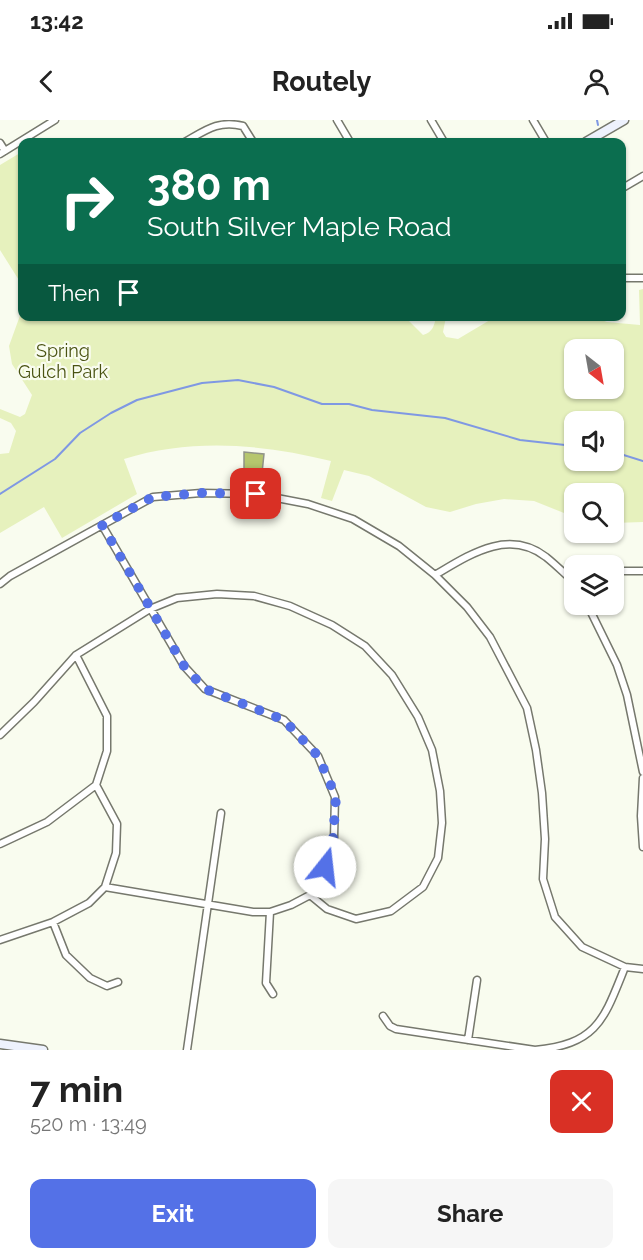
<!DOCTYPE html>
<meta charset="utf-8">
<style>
:root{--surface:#fff;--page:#f6f6f6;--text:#222;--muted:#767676;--accent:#5471e7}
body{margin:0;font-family:Raleway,sans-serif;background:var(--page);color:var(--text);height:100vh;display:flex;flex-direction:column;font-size:22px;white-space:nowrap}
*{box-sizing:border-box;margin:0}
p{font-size:20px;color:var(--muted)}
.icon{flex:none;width:33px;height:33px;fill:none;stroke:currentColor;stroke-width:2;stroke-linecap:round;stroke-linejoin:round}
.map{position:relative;height:930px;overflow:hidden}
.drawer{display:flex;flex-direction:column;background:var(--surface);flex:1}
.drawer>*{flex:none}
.banner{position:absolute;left:18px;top:18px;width:608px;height:183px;border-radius:12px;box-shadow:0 2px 4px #0004;background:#0b6e4f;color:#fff;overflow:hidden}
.needle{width:39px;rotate:149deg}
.buttons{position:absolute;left:564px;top:219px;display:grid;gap:12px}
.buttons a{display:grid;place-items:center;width:60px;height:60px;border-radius:12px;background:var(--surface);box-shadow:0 2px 4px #0004;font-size:30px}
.pin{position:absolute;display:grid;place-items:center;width:51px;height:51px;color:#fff;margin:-26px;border-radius:12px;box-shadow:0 3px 9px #0006}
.me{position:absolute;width:66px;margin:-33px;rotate:16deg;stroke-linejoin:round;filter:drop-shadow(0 0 4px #0008)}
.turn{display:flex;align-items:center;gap:21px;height:126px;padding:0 30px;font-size:27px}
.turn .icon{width:78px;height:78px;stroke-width:2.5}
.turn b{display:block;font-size:42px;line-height:51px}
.then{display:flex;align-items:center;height:57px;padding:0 30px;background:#0003;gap:12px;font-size:22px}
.round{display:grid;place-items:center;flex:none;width:63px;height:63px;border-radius:12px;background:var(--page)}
.summary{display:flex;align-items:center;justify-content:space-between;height:102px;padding:0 30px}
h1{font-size:36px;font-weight:700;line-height:45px}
.button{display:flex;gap:12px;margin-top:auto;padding:12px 30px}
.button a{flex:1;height:69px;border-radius:12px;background:var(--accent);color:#fff;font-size:24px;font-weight:700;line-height:69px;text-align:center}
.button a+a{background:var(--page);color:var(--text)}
.status{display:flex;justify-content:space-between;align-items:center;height:42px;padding:0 30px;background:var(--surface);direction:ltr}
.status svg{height:16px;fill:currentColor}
header{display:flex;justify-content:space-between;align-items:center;height:78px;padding:0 30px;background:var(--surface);font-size:27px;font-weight:700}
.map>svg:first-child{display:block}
.green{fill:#e6f1bd;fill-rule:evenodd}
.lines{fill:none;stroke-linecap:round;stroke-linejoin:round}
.stream{stroke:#7f98e3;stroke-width:2}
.building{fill:#b6c66e;stroke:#909388;stroke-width:1.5}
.street-casing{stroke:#76786d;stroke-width:9}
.secondary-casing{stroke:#76786d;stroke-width:11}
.street{stroke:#fff;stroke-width:6}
.secondary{stroke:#eef2fd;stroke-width:8}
.route{stroke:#5471e7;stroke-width:10;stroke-dasharray:0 18}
.labels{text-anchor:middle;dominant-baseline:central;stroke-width:4.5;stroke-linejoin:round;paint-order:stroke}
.park-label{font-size:18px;fill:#4a5312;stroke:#f9fcef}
</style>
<div class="status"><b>13:42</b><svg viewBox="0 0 49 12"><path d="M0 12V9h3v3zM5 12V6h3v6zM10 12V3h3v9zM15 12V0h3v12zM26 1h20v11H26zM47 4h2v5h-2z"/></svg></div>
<header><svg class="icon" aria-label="back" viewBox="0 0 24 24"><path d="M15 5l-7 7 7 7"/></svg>Routely<svg class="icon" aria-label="person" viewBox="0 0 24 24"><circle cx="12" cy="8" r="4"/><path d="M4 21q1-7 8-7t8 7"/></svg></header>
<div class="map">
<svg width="643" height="930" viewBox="0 0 643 930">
<rect width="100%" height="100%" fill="#f9fcef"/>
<path class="green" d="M20 33 22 38V165L0 130V45Z
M643 169V402L614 403V374H574V397L534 381 504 379 476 384 450 392 426 387 369 356 344 350 332 381 321 378 331 341C263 324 192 318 124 339L137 374 62 418 44 387 0 413V334L9 333 16 311 11 303 0 298V289L20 297 25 294 32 275 12 244 9 226 22 190V196L405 197 423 215C433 212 434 206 436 197H446L443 212 446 217 458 219 495 197H593L607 202 640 205 639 170ZM574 230H614V268H574ZM574 302H614V340H574Z"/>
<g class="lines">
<path class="stream" d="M597 0 598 5
M614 332 643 341
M0 374 55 339 80 313 111 293 137 280 202 263 238 260 274 267 322 284H349L372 290 445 298 520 320 574 326"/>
</g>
<path class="building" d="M244 332 264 334 262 353H256L255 357 244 356Z"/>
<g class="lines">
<g class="street-casing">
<path id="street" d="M337 0 350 22
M431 0 444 22
M533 0 546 22
M185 22C206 10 218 0 243 6L253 22
M0 23 5 31
M0 34 55 0
M621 69 643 56
M621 158H643
M102 405 184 546 205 569 284 600 318 636 335 677 334 718 325 747 310 775 291 785 270 792H253L105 767
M614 451H643
M435 455C469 435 508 408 546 437 556 445 565 454 574 462
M0 464 10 456 153 377 201 373 256 374 308 384 353 399 399 426 435 455 467 487 490 517 527 588 536 630 542 673 545 719 543 759 555 797 582 827 625 847 643 849
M587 484 617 545 627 575 643 652
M0 615 34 582 76 535 150 489 177 478 217 474 254 476 290 486 332 505 365 526 392 555 418 597 432 630 440 671 442 703 438 738 423 767 391 791 356 799 327 789 310 775
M643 658 641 696 643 727
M0 724 47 702 96 665 107 631V596L76 535
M270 792 266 863 273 874
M53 802 66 835 90 858 107 866 118 862
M0 820 53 802 89 783 105 767 116 733 117 704 96 665
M383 896 390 906 396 909 535 930C598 924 604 899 625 847
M468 920 477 860
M187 930 221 693"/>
</g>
<g class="secondary-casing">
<path id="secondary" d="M586 22 624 0
M0 924 43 930"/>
</g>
<use href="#street" class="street"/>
<use href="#secondary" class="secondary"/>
</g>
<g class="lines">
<path class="route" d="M256 374 201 373 153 377 102 405 184 546 205 569 284 600 318 636 336 677 333 718 325 747"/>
</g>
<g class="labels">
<g class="park-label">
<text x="63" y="230">Spring<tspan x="63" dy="21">Gulch Park</tspan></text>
</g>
</g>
</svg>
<div class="buttons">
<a><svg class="needle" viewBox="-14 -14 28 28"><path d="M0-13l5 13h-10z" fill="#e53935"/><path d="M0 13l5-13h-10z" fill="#767676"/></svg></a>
<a><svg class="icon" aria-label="sound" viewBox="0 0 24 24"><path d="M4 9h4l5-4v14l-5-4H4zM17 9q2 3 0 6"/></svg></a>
<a><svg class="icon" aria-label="search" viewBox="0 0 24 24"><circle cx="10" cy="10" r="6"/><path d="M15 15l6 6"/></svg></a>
<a><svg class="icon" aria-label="layers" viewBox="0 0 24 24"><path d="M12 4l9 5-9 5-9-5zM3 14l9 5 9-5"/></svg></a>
</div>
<div class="pin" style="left:256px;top:374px;background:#d93025"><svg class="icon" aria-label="arrive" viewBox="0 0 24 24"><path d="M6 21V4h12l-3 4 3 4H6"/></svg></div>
<svg class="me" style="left:325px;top:747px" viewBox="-20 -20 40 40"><circle r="19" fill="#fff"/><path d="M0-13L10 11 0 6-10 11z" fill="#5471e7"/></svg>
<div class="banner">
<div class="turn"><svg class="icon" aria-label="right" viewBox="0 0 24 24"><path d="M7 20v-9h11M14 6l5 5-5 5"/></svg><div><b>380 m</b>South Silver Maple Road</div></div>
<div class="then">Then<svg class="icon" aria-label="arrive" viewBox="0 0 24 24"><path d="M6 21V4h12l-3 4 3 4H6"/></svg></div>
</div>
</div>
<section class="drawer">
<div class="summary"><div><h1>7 min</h1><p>520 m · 13:49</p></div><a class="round" style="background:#d93025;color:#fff"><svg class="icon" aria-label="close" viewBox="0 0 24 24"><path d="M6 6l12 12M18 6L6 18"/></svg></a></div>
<div class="button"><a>Exit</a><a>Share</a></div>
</section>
